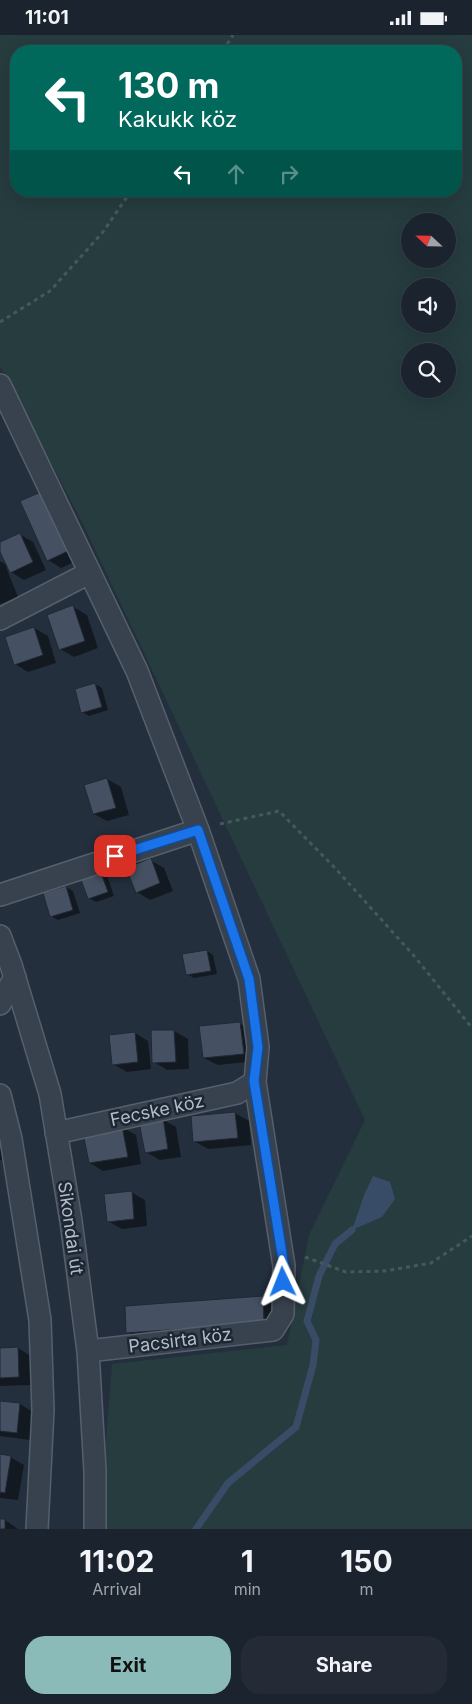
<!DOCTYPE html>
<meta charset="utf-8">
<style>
:root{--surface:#1b232e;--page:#242b36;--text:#f1f3f6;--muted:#a0a4aa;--line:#39404a;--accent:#8bbbb9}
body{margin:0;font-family:Inter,sans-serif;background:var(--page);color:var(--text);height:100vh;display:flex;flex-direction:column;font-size:19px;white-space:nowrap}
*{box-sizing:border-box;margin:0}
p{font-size:16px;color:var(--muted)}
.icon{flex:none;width:28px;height:28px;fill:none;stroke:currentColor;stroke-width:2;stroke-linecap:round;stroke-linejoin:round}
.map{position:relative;height:1494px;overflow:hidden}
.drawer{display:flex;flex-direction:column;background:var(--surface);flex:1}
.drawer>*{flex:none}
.hud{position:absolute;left:10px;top:10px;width:452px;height:152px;border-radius:20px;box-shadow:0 5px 20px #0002,0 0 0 1px var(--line);background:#00695c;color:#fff;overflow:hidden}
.needle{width:32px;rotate:292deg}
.controls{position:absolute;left:401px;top:178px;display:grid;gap:10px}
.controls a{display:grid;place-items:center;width:55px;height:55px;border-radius:50%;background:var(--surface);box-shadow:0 5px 20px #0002,0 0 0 1px var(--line);font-size:25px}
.pin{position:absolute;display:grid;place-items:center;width:42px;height:42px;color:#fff;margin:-21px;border-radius:10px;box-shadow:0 2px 8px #0006}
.me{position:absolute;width:55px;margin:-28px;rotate:358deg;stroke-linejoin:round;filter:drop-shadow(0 0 4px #0008)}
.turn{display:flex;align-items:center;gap:18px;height:105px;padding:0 25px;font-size:22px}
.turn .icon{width:65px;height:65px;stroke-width:2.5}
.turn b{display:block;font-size:35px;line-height:42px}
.lanes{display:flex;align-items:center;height:48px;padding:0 25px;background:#0003;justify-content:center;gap:25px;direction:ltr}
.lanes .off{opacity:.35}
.eta{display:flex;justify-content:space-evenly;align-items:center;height:85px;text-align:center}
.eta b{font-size:30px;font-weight:700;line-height:35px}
.button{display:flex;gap:10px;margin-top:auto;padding:10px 25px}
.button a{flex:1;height:58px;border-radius:20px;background:var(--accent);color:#111;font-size:20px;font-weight:700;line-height:58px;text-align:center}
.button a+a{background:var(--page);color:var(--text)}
.status{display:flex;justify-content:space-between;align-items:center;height:35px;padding:0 25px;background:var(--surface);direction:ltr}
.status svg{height:14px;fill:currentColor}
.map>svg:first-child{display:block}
.green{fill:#263c3f;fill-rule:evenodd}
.water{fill:#394c67}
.shadow{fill:#0007}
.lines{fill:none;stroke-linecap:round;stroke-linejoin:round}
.stream{stroke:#394c67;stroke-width:7}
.building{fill:#455162;stroke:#1f2835}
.street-casing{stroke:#565f6c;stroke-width:24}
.path{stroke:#44595c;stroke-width:3;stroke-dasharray:4 4;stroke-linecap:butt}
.street{stroke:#38414e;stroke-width:21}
.route-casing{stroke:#114b97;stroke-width:12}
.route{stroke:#1a73e8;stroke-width:9}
.labels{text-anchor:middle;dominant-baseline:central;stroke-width:5;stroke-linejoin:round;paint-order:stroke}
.street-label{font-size:18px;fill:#b4bcc9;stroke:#1d2633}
</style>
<div class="status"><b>11:01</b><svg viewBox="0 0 49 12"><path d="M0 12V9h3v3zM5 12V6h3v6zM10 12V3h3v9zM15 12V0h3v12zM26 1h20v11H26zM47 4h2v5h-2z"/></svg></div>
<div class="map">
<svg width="472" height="1494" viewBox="0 0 472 1494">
<rect width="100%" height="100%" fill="#242f3e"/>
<path class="green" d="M0 0H472V1494H99L112 1329 287 1310 309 1200 365 1085 83 489 0 331ZM16 16H456V156H16ZM410 186H448V224H410ZM410 251H448V289H410ZM410 316H448V354H410Z"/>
<path class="water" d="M373 1141 390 1147 395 1164 382 1182 352 1195 364 1160Z"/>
<path class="shadow" d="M22 467 81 524 61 533 48 525Z
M19 499 33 507 46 535 24 545 11 537 8 531 6 532 18 562 0 569V526L7 530 0 514V508Z
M73 572 87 580 98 613 74 622 60 614Z
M34 593 48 601 56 628 28 637 15 629Z
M95 649 102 653 108 675 89 681 82 677Z
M107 744 121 752 129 780 107 786 94 779Z
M150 825 164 833 173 856 150 865 137 857Z
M101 839 108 843 114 861 96 867 89 863Z
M66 852 73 856 80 878 58 885 51 881Z
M207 916 213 920 217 939 194 943 187 939Z
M239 988 253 996 257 1026 218 1030 204 1023Z
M174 996 188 1004 189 1034 167 1035 154 1027 152 997Z
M135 998 148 1006 151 1034 127 1037 113 1029Z
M235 1078 249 1086 251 1110 208 1114 194 1106Z
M162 1084 176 1092 181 1122 160 1125 146 1117Z
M122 1092 136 1100 141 1129 103 1136 90 1128Z
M0 1102 5 1124 0 1125Z
M131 1157 145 1165 147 1191 122 1194 108 1186Z
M262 1262 282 1274 283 1298 147 1308 128 1297Z
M18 1313 31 1321 32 1350 0 1351V1314Z
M0 1367 20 1369 33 1377 30 1405 0 1401Z
M0 1420 10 1422 24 1430 18 1465 0 1463Z
M0 1485H5L18 1494H0Z"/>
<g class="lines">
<path class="stream" d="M196 1494 228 1448 296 1392 313 1330 316 1305 307 1286 319 1241 335 1209 352 1195"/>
</g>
<path class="building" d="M41 457 68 516 47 526 20 466Z
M20 498 33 527 10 538 0 517V507Z
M73 570 85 606 59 615 47 580Z
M34 592 43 620 14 630 5 602Z
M95 648 102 672 81 678 75 654Z
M107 743 116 773 93 779 84 750Z
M151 823 160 848 136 858 126 833Z
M101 838 108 857 88 864 81 845Z
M66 851 73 875 50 882 43 858Z
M207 915 211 936 186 940 182 919Z
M240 987 244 1019 203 1023 199 991Z
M151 995H174L176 1027 152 1028Z
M135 997 138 1027 112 1030 109 1000Z
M235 1077 238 1103 193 1107 191 1081Z
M163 1083 168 1114 145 1118 139 1087Z
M122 1091 128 1122 89 1128 83 1098Z
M132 1156 134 1184 107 1187 104 1159Z
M263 1261 264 1288 126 1298 125 1271Z
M18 1312 19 1342 0 1343V1313Z
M0 1366 20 1368 17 1398 0 1396Z
M0 1419 11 1421 5 1458 0 1457Z
M0 1484H5V1494H0Z"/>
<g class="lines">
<g class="street-casing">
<path id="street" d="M0 350 137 636 198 795 249 944 258 1012 255 1047 284 1231 283 1279 273 1295 88 1316
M0 584 89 538
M0 860 198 795
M0 901 11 930 50 1059 71 1186 88 1316 95 1436V1494
M0 969 15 942
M0 1060 11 1104 40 1285 43 1375 37 1494
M56 1098 237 1058 255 1047"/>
</g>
<path class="path" d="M223 16 233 0
M0 287 50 256 103 197 131 156
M220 789 279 776 335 833 415 922 472 993
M305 1222 346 1237 385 1236 431 1228 472 1201"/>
<use href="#street" class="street"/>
</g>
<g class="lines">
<g class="route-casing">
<path id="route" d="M115 821 198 795 249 944 258 1012 254 1046 284 1231 283 1247"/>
</g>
<use href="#route" class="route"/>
</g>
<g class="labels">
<g class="street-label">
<text transform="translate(157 1075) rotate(-12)">Fecske köz</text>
<text transform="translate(71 1193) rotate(82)">Sikondai út</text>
<text transform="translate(180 1305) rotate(-7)">Pacsirta köz</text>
</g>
</g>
</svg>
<div class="controls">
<a><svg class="needle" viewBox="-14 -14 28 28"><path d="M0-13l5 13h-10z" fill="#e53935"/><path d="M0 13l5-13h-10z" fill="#a0a4aa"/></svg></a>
<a><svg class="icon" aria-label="sound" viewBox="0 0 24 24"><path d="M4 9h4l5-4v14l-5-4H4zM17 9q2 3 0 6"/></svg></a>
<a><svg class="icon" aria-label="search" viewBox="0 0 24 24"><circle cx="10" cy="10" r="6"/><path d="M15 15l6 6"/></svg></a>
</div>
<div class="pin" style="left:115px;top:821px;background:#d93025"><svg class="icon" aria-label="arrive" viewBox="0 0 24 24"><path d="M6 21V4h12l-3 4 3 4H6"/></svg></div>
<svg class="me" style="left:283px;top:1247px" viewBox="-20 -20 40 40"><path d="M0-17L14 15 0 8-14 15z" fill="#1a73e8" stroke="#fff" stroke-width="4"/></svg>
<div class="hud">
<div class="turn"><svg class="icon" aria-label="left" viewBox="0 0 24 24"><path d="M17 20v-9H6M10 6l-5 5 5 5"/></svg><div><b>130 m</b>Kakukk köz</div></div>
<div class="lanes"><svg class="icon" aria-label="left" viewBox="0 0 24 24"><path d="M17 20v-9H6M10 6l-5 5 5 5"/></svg><svg class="icon off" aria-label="ahead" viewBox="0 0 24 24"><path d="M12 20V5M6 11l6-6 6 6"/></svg><svg class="icon off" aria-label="right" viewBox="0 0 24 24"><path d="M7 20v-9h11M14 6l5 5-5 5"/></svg></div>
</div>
</div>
<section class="drawer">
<div class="eta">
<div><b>11:02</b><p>Arrival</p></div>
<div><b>1</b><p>min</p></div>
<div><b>150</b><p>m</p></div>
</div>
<div class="button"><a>Exit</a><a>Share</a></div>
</section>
